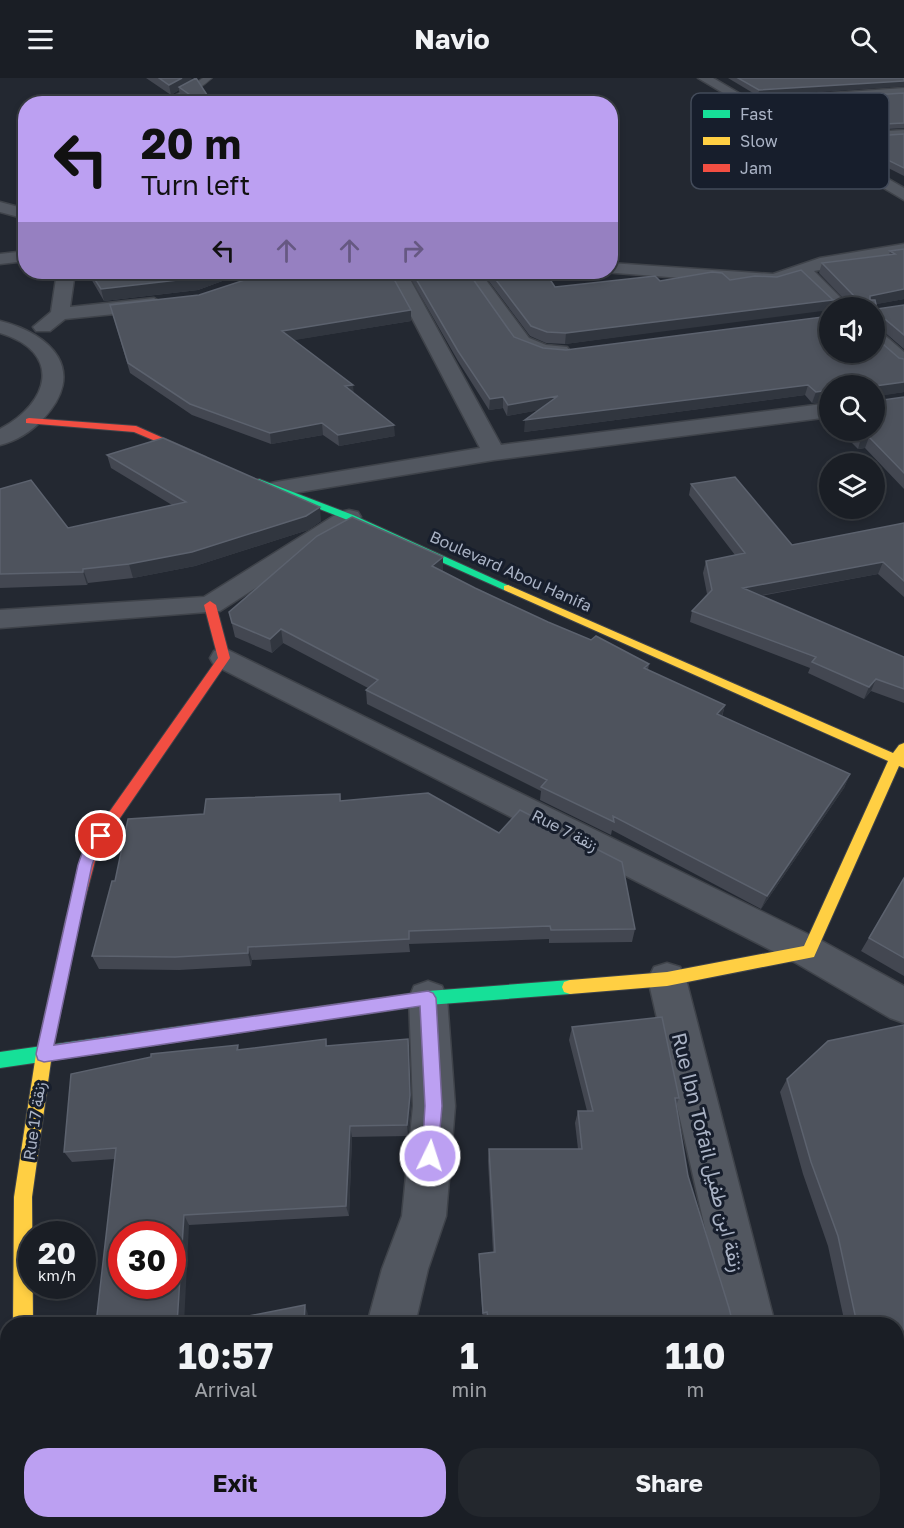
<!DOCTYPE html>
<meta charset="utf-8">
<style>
:root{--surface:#1a1e25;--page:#23272d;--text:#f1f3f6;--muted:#9fa2a7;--line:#383c42;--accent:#bca0f2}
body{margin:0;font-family:"Golos Text",Vazirmatn,sans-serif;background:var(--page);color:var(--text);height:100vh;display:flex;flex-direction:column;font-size:22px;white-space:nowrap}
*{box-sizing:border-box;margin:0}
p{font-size:20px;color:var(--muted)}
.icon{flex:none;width:33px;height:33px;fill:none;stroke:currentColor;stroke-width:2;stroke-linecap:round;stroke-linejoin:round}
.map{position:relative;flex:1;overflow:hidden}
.details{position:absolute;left:0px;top:1239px;width:904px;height:212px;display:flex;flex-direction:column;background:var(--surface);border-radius:24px 24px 0 0;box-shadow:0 3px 9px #0003,0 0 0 2px var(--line)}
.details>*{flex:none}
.guide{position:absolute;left:18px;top:18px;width:600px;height:183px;border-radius:24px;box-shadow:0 3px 9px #0003,0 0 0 2px var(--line);background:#bca0f2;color:#111;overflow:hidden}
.controls{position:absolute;left:819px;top:219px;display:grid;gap:12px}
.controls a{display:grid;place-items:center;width:66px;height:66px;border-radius:50%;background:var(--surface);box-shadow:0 3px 9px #0003,0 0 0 2px var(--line);font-size:30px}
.speed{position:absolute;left:18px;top:1143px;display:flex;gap:12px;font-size:30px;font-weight:700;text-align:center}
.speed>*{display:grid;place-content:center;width:78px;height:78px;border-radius:50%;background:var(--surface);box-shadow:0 3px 9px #0003,0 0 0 2px var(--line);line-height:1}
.speed small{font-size:15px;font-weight:400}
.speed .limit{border:9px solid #d22;background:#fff;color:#111}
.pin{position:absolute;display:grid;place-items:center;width:51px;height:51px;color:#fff;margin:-26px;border:3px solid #fff;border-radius:50%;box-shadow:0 2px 6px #0007}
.me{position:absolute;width:66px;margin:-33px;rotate:4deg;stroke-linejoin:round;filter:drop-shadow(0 0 4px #0008)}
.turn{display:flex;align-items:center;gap:21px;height:126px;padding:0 24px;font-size:27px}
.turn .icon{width:78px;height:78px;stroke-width:2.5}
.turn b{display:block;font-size:42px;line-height:51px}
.lanes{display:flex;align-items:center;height:57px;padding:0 24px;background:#0003;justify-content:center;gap:30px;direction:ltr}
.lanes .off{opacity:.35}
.eta{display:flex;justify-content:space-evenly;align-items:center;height:102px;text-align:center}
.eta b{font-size:36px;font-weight:700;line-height:42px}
.cta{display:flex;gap:12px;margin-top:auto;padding:12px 24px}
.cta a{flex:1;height:69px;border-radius:24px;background:var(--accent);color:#111;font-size:24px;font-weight:700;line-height:69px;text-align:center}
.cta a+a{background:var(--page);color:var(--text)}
header{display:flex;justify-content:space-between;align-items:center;height:78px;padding:0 24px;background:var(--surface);font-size:27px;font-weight:700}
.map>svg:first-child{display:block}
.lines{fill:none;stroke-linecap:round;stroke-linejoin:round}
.lane-casing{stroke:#3f434a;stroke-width:2}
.street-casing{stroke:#3f434a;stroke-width:3}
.fast-casing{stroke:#3f434a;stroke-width:2}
.slow-casing{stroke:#3f434a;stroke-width:2}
.jam-casing{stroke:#3f434a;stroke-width:2}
.lane{fill:#525760;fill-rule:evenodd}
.street{fill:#525760;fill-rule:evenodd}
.fast{fill:#16e098;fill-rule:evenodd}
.slow{fill:#ffcf43;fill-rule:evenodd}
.jam{fill:#f24e42;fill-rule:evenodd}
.wall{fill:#434751}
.shaded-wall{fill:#31363f}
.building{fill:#4e535d;stroke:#5c626e;stroke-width:1.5;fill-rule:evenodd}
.route{fill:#bca0f2;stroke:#7a689d;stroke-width:1.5}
.labels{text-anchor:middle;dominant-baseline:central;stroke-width:6;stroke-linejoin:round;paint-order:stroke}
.street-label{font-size:16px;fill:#aab3c5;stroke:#171e2c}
.near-street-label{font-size:20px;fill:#aab3c5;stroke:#171e2c}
.key{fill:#171e2c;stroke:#434b5a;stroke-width:1.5}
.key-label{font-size:16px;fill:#aab3c5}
</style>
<header><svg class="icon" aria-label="menu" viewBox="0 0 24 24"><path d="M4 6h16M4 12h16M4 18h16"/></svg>Navio<svg class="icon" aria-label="search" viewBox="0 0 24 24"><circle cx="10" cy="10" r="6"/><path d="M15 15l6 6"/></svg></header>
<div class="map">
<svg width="904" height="1450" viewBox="0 0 904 1450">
<rect width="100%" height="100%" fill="#232831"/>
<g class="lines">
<g class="lane-casing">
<path id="lane" d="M203 0H212C196 14 177 26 156 26L182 14Z"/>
</g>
<g class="street-casing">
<path id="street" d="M698 0H713L749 21 904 10V18L761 28 813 58 904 52V60L826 65 904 110V122Z
M0 124 26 131V141L0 134Z
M904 166V176L814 193 851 230H831L799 199 775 207 603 194H610V185L773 196 820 180Z
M26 173V183L0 186V176Z
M57 194H75L70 229 154 220 163 226 154 232 65 241 50 253H36L33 249 51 234Z
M388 194H406L501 367 830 325V339L494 382 276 418 267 416 264 411 267 406 276 404 480 370Z
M462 194H480L529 260 546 267 567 269 570 273 567 277 543 279 515 268Z
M0 243C52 256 88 293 43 341 32 353 16 363 0 367V351C50 325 63 274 0 255Z
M874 252 881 254 904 274V291L897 289 874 269Z
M349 432 358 434 361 439 358 444 220 533 0 550V532L204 519 340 434Z
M224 570 822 863 904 908V945L890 940 796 885 214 587 210 580 214 573Z
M667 885 680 889 686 901 775 1246H727L648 901 654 889Z
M428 903 442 908 447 920 455 1028 446 1138 428 1191 415 1246H367L382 1191 402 1138 413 1028 409 920 414 908Z
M8 1433V1443H57V1450H3Z
M334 1443H388V1450H334Z
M772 1443H826L828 1450H774Z"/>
</g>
<g class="fast-casing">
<path id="fast" d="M259 401 353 437 514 510 512 512H504L345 441 256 406V402Z
M570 902 576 904 578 909 576 914 570 916 428 927 0 990V974L428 913Z"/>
</g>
<g class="slow-casing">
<path id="slow" d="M508 507 893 675 899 667 904 665V690L899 688 814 879 667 908 570 916 564 914 562 909 564 904 570 902 667 894 804 868 888 683 504 512V508Z
M73 834 78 836 80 840 52 976 32 1119 33 1246H13L14 1119 36 976 66 840 68 836Z"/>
</g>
<g class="jam-casing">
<path id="jam" d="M29 340 136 348 206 379 198 381 134 354 26 345V341Z
M210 523 216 527 230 580 98 772 80 840 78 844 73 846 68 844 66 840 86 767 218 580 204 527Z"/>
</g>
<use href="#lane" class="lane"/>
<use href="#street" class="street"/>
<use href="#fast" class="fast"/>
<use href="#slow" class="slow"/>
<use href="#jam" class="jam"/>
</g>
<path class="wall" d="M146 0H191L192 3 213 26H185L181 23 179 12 171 17Z
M728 0H904V8L758 18Z
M904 15V50L821 55 777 29 778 23Z
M904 56V98L841 66 843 60Z
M904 171V221L876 226 877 231 904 227V271L882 252 876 251V260L899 280 904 281V314L876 318V323L904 319V411L865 370 858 371 839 352H874L830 308V323L812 325 805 317 524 354 539 332 507 338 503 330 489 332 458 283 407 194H468L514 259 543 270 566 272 830 238 874 230H832L834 222 844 221 819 195 822 185 889 177 890 173Z
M87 194H229L225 202 198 212 104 223Z
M482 194H545L555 209 660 203 730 202 833 222 831 230 565 266 546 265 530 258Z
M110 227 411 232V243L293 262 354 315 395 358 339 368 323 357 271 366 192 337 130 295Z
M107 377 321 443 308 452 195 488 133 500 88 505 87 507 0 510V411L68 450 172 427 111 390Z
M691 406 792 467 904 445V519L878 496 760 518 904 579V625L871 613 864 621 808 595 810 590 690 544 692 533 707 516 703 495 706 483 735 477 689 417Z
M443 479V493L475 510 548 544 649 586 648 592 725 627 722 639 850 696 844 710 761 831 612 752 611 757 540 722 541 713 367 626 366 612 368 610 283 565 272 575 235 559 229 534Z
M340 716 341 723 635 851 632 864 549 865V861L409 866 410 874 252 882 251 888 179 892 99 891 92 878 115 803 204 736Z
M904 800V898L861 873Z
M904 947V1449L903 1450 897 1431V1246H845L828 1168 803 1096 780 1014 787 1001Z
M572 949 679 1020 676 1028 688 1098 733 1246H487V1243L483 1244 479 1186V1176L493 1175 488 1083 489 1071H578L575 1045 578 1033H587L569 962Z
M326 961 327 968 411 1028 408 1058 352 1059 349 1138 189 1147 115 1081 72 1084 64 1074 238 967 239 972Z
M412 1443H766L728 1450H412Z"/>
<path class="shaded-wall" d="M182 0H191L192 5 179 9V12L171 17 169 7Z
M904 3V8L758 18 759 12Z
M216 194H229L225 202 198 212 104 223 101 211Z
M904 211V221L867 228 870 218Z
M833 222 831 230H830V232L565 266 566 255Z
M411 232V243L283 264 282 253Z
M904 304V314L874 319 875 308Z
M353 307 354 317 345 308Z
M808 307 805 317 524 354 525 342Z
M830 312V323L812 325 816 314Z
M558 318 557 329 507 338 508 327Z
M503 319V330L489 332 490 321Z
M322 345 323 357 271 366 270 355Z
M394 347 395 358 339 368 338 357Z
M869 359 865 370 858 371 861 360Z
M320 429 321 443 308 452 195 488 133 500 129 486Z
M443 479V493L432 488Z
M883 484 878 496 740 521 743 510Z
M83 491 88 505 87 507 83 494Z
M281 551 283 565 272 575 270 561Z
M876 601 871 613 864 621 869 609Z
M725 627 721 641 717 636Z
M850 696 844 710 761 831 767 818Z
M248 869 252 882 251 888 248 875Z
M409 973 411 1028 408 1058 407 1047Z
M350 1048 352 1059 349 1138 346 1128Z
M184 1137 189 1147 184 1246H177Z
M305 1227 308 1236V1246H304Z
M330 1443H333V1450H330Z"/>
<path class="building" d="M159 0H182L169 7Z
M196 0 213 26H203L179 9Z
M738 0H904V3L759 12Z
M904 15V45L822 49 778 23Z
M904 56V90L843 60Z
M904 171V211L870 218V222H875L877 231 904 227V257L886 242 876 240V260L899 280 904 281V304L875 308 876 323 904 319V395L869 359 861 360 854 352H874V308H830V312L816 314 808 307 525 342 558 318 508 327 503 319 490 321 458 273 412 194H468L514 259 543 270 566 272 830 238V274H874V230H834V222L856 220 822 185 895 176 890 173Z
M801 192 833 222 566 255 547 254 531 248 490 194H545L555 209 655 198 660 203 712 194 722 195 730 202 755 198 777 199Z
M90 194H216L195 200 101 211Z
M269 194H390L411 232 282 253 353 307 345 308 394 347 338 357 322 345 270 355 190 326 128 285 110 227 199 217Z
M163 360 320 429 306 438 192 474 129 486 83 491V494L0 496V411L31 402 68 450 186 424 107 377Z
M735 399 792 467 904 445V503L883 484 743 510 904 579V611L876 601 869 609 812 584 816 579 692 533 712 512 706 483 745 475 691 406Z
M352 439 443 479 432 488 475 510 548 544 591 562 596 558 649 586 644 590 725 627 717 636 850 696 767 818 613 738 614 744 541 709 547 702 366 612 378 602 281 551 270 561 232 545 229 534 317 458Z
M428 715 499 755 520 732 622 784 635 851 551 852 550 848 409 853V861L248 869V875L175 879 92 878 112 803H115L128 741 204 736 206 721 340 716V723Z
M904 800V880L869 860Z
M662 939 679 1020H675L688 1098 729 1230 733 1246H489L487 1234 483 1235 479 1176 495 1174 489 1071H582L578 1033H593L572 949Z
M904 947V1407L897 1385V1246H857L838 1158 811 1084 787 1001 828 963Z
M326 961V968L408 961 410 1017 407 1047 350 1048 346 1128 184 1137 177 1246H96L116 1070 64 1074 71 996 151 979V976L238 967 237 972ZM122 1156H172V1208H122Z
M305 1227 304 1246H248L249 1238Z
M79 1443H330V1450H78Z
M412 1443H750L712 1450H412Z"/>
<path class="route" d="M101 752 108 758 97 773 92 787 54 967 428 913 433 915 436 920 442 1028 437 1085 430 1087 424 1085 422 1078 425 1028 420 928 44 984 38 982 36 976 78 787C82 775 87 757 101 752Z"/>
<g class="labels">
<g class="street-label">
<text transform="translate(511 493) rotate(24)">Boulevard Abou Hanifa</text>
<text transform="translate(565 752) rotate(27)">Rue 7 زنقة</text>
<text transform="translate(34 1043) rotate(-82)">Rue 17 زنقة</text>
</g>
<g class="near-street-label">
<text transform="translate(709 1074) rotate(76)">Rue Ibn Tofail زنقة ابن طفيل</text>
</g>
</g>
<rect x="691" y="15" width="198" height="96" rx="9" class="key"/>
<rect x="703" y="32" width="27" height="8" fill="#16e098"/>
<rect x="703" y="59" width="27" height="8" fill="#ffcf43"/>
<rect x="703" y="86" width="27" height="8" fill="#f24e42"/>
<g class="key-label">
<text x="740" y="42">Fast</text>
<text x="740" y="69">Slow</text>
<text x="740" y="96">Jam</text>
</g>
</svg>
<div class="controls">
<a><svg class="icon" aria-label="sound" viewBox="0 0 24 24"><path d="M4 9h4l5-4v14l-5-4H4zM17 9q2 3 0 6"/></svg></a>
<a><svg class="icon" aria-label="search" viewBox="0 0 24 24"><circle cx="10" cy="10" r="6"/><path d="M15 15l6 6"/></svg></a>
<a><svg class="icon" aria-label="layers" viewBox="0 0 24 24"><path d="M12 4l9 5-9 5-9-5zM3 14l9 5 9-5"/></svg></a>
</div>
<div class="speed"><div>20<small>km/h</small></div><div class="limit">30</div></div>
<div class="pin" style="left:101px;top:758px;background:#d93025"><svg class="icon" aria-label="arrive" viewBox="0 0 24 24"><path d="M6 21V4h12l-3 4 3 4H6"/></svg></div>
<svg class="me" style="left:430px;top:1078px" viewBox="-20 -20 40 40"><circle r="17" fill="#bca0f2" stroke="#fff" stroke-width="3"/><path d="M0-11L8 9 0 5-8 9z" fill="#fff"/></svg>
<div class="guide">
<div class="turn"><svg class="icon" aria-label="left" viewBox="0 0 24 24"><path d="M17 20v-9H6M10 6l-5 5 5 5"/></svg><div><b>20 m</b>Turn left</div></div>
<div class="lanes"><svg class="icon" aria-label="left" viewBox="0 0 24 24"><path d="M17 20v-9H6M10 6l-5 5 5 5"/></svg><svg class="icon off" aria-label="ahead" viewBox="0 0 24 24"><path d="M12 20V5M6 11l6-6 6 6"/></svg><svg class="icon off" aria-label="ahead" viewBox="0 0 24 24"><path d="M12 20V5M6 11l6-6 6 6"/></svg><svg class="icon off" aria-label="right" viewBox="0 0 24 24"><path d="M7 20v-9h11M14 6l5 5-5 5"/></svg></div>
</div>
<section class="details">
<div class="eta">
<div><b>10:57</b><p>Arrival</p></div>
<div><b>1</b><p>min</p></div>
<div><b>110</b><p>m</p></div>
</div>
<div class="cta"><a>Exit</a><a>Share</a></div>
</section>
</div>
